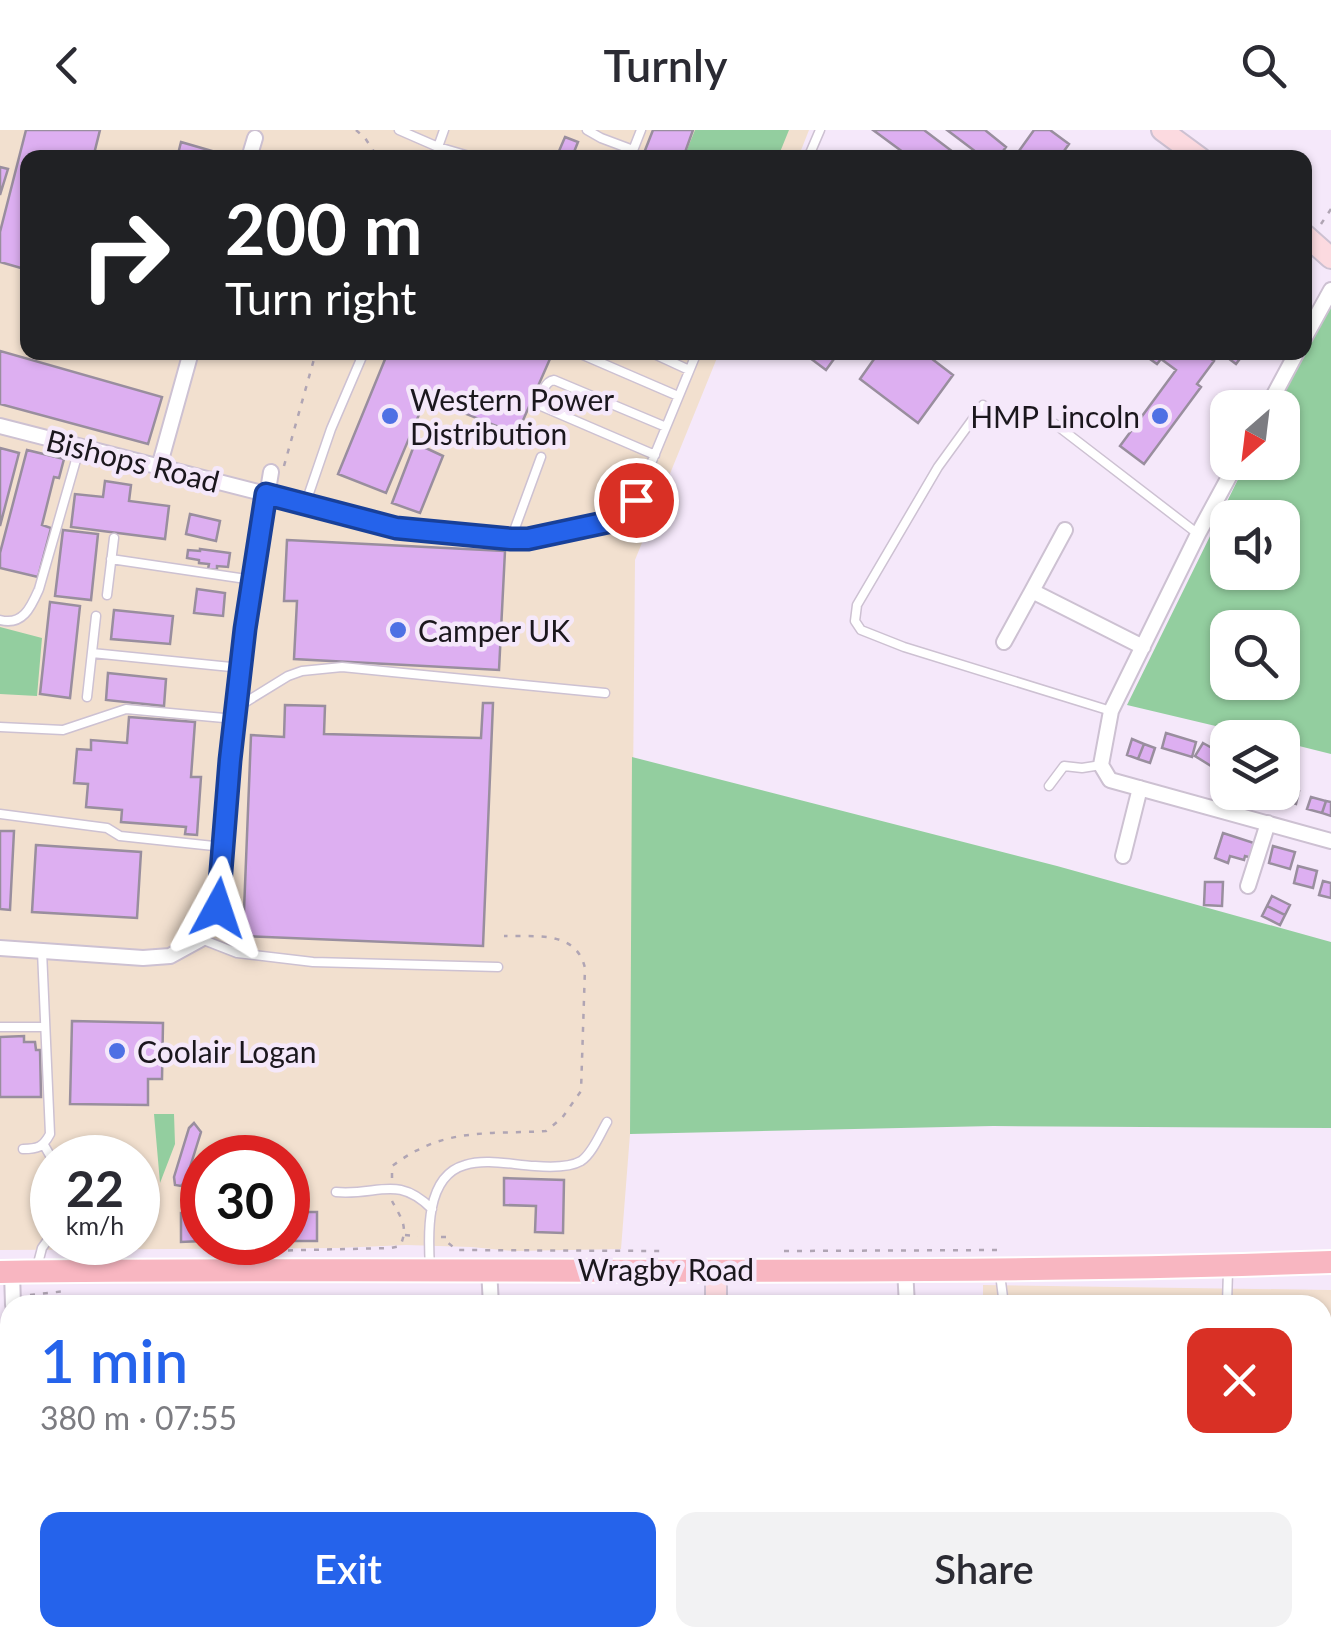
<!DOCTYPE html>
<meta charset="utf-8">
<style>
:root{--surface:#fff;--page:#f2f2f3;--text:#2b2b33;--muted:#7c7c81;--accent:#2563eb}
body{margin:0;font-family:Lato,sans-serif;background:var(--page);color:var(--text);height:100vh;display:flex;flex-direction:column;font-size:38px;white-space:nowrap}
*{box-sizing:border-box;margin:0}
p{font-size:32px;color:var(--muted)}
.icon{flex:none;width:55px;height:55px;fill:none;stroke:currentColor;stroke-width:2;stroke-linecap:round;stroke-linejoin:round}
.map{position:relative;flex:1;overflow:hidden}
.sheet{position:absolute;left:0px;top:1165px;width:1332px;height:352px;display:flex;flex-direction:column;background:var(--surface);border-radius:30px 30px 0 0;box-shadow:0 2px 8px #0004}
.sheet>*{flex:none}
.banner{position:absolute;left:20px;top:20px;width:1292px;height:210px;border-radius:20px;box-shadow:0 2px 8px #0004;background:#202124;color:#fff;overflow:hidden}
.needle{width:65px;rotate:208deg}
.fabs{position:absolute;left:1210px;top:260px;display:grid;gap:20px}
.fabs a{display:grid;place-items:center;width:90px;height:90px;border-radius:20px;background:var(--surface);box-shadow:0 2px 8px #0004;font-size:50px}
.speed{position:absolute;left:30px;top:1005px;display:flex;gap:20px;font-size:50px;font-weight:700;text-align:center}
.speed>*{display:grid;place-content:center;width:130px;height:130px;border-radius:50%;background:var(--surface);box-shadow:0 2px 8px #0004;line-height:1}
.speed small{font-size:25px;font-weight:400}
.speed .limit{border:15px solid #d22;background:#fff;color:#111}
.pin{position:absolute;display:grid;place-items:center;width:85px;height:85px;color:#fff;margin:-42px;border:5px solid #fff;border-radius:50%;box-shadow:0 2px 10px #0007}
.me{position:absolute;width:110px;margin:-55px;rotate:5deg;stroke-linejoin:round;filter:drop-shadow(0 0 8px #0008)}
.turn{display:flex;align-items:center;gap:35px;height:210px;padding:0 40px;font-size:45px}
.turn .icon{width:130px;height:130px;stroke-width:2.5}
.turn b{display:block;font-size:70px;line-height:85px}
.round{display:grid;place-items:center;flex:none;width:105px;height:105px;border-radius:20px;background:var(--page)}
.overview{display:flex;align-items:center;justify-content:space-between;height:170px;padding:0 40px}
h1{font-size:60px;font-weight:600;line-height:75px;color:var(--accent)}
.button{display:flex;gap:20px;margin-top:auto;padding:20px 40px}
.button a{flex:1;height:115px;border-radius:20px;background:var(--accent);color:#fff;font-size:40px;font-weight:600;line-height:115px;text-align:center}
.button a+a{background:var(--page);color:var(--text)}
header{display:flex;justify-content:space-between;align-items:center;height:130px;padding:0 40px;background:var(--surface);font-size:45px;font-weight:600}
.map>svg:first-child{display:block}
.commercial{fill:#f2e0cf;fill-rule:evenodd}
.education{fill:#f3e0d0}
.green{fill:#93ce9f;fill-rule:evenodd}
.building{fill:#ddaff1;stroke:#998e9e;stroke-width:2.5}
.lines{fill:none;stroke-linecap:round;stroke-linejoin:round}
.lane-casing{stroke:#cdc1d2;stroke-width:11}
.street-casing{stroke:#cdc1d2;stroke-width:18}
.secondary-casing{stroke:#cdc1d2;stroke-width:24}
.primary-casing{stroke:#fff;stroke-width:26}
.path{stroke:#b0a5b4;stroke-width:2.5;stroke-dasharray:5 8;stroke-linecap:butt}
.lane{stroke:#fff;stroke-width:8}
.street{stroke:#fff;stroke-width:14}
.secondary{stroke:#fcdae0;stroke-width:20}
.primary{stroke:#f8b6c1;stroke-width:22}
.route-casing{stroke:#184099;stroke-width:25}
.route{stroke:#2563eb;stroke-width:18}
.poi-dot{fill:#4e70e4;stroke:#f5e8fa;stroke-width:4}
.labels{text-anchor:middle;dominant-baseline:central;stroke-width:9;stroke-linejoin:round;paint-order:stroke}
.poi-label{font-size:30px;fill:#1b171d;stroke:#f5e8fa;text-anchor:start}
.street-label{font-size:30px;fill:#1b171d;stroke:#f5e8fa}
</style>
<header><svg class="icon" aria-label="back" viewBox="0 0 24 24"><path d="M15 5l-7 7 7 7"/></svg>Turnly<svg class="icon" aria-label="search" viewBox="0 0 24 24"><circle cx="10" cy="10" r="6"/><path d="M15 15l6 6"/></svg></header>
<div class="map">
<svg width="1331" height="1516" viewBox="0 0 1331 1516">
<rect width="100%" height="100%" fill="#f5e8fa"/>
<path class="commercial" d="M0 0H809L798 28H28V222L719 223 635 430 630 1004 621 1119 513 1121 471 1117 406 1115 338 1118 0 1120ZM52 1028H138V1112H52ZM202 1028H288V1112H202Z"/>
<path class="education" d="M983 1155 1331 1160V1516H990V1508H1322V1175H983Z"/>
<path class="green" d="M695 0H789L778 27H684Z
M1331 161V624L1283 612 1282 608 1262 607 1127 575 1246 333 1282 332V278L1273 277 1300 223 1305 222V212ZM1228 388H1282V442H1228ZM1228 498H1282V552H1228Z
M0 497 42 508 37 566 0 564Z
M632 627 1057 736 1331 812V998L993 996 630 1004Z
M154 984H174L175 1014 160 1053Z
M1323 1448H1331V1516H990V1508H1322Z
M0 1468H10V1508H45V1516H0Z"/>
<path class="building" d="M26 0H100L93 28H28V140L0 132V102Z
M653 0H693L683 28H642Z
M873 0H924L961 28H911Z
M947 0H985L1006 17 998 28H984Z
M1034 0H1050L1069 14 1059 28H1014Z
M565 7 578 12 572 27 559 21Z
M181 12 236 28H177Z
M0 37 8 39 0 65Z
M0 221 162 267 148 314 0 274Z
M388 222H553L517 304 426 268 386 363 338 344Z
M802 222H839L826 240Z
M879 222H923L953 245 918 293 860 249Z
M1151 222H1202L1214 231 1197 254 1201 257 1144 334 1120 316 1176 240 1161 229 1157 234 1147 227Z
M1220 222H1245L1236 234Z
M415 313 443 326 420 383 392 373Z
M0 318 19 323 0 396Z
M27 320 64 329 59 348 54 347 42 395 51 398 38 447 0 438V423Z
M105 351 131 355 129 371 169 376 165 409 71 397 75 364 103 367Z
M190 384 220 391 216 411 186 404Z
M63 400 98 404 91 470 55 466Z
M287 410 505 421 499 540 294 529 297 471H284Z
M200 419 230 423 228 437 217 436V440L208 439 209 434 199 433V430L187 428 188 420 200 421Z
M197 459 225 463 223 486 194 483Z
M50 472 80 476 70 568 40 564Z
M114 480 173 486 170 514 111 509Z
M108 543 166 549 164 576 106 570Z
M483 573H493L483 816 243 806 251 605 284 607 285 575 325 576 324 604 481 608Z
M129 587 195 592 191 647H201L197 705 185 704 186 697 121 692 122 680 86 677 88 654 74 653 77 619 91 620V610L127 613Z
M1166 603 1196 612 1192 627 1162 618Z
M1132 609 1144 614 1138 629 1127 625Z
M1203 613 1219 622 1211 636 1195 626Z
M1144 614 1155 618 1150 633 1138 629Z
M1283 656 1299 661 1296 674 1279 669Z
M1311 667 1326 671 1322 683 1307 679Z
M1326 671 1331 672V686L1322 683Z
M0 701H14L10 780 0 779Z
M1223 703 1257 714 1252 728 1245 726 1244 730 1230 726 1228 733 1215 728Z
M36 715 141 722 137 788 32 782Z
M1273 716 1295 722 1290 739 1269 733Z
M1298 736 1317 741 1313 758 1294 753Z
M1323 751 1331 753V768L1319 765Z
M1205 752H1223L1222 776 1204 775Z
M1272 766 1290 775 1285 785 1267 776Z
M1267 776 1285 785 1280 795 1262 786Z
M72 891 163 893 162 949H148V975L70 974Z
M24 906V912H35L36 920H40L41 967H0V907Z
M194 993 201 1002 186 1050 181 1056 175 1055 174 1047 189 998Z
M504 1048 564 1050 563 1103 535 1102 536 1076 504 1075Z
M288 1082H317V1111H288Z
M181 1083H202V1111L181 1112Z
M1322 1199H1331V1423H1322Z
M0 1370H10V1386L0 1387Z"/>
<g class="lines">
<g class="lane-casing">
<path id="lane" d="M399 0 438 17 476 28
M587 0 601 8 633 20
M438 17 444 0
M630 28 641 0
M808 28 820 0
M576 222 678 266
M650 222 689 240
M983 275 938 337 857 475 855 491 861 500 904 517 1111 581
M1055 294 1198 404
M655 325 541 276C538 268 545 251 554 250L666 297
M266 364 397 398 497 409H528L617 390 629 383 636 370 697 222
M305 375 331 299 364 222
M511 409 541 327
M111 429 253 450
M107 465 114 408
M0 490C23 496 31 477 39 459L80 316
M92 523 241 538
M87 567 96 486
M236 578 288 546 302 541 342 537 605 563
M0 597 63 600 126 579 235 589
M1049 656 1064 636 1082 638 1101 635
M0 684 107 698 120 706 223 717
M201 809 237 823 313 832 498 837
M0 897H45
M44 1015 52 1029
M23 1019C38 1019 43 1017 50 1004L42 821
M336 1062C378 1066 397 1044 432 1079
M37 1137 42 1118 52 1104
M430 1137C428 1105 425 1046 465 1035 486 1028 513 1035 535 1036 548 1037 569 1038 581 1031 592 1024 600 1004 607 992
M1000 1144 1004 1175
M1227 1175 1228 1140"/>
</g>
<g class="street-casing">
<path id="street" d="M249 28 255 8
M1305 207 1331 160
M1267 278 1297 222
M0 296 266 364
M1237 332 1198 404 1111 581 1101 635 1110 650 1331 711
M159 337 191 222
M1032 461 1065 400
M1004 512 1032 461 1143 517
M1123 726 1140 658
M1248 756 1268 693
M0 818 143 828 170 826 201 809 218 779 230 630 245 499 271 342
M489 1139 491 1175
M905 1139 907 1175
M12 1142 13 1175
M0 1343H10
M139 1508V1516
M307 1508 308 1516
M892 1508V1516"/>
</g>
<g class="secondary-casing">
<path id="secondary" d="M1162 0 1200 28
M1305 105 1331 128
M716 1140V1175
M712 1508V1516"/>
</g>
<g class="primary-casing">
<path id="primary" d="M0 1142C444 1136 888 1148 1331 1132"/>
</g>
<path class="path" d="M356 0 365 8 373 20 371 28
M1321 94 1331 79
M284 336 316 222
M392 1048V1036C401 1030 410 1023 420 1019 458 999 505 1004 546 1001L562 988 581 961 585 838C576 800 536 807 504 806
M405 1105 418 1106
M441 1107H447V1112L457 1120 666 1121
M262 1121 391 1118 400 1116C409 1097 401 1088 392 1071
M784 1121 1001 1120
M30 1165 66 1161"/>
<use href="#lane" class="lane"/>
<use href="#street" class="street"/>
<use href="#secondary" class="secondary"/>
<use href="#primary" class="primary"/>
</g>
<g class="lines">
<g class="route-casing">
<path id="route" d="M218 778 230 630 245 499 266 364 396 398 511 409H528L617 390 628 383 636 370"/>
</g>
<use href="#route" class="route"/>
</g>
<g class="poi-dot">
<circle cx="390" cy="286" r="10"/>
<circle cx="1160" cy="286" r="10"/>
<circle cx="398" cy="500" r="10"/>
<circle cx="117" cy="921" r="10"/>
</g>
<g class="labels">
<g class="poi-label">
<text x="410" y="269">Western Power<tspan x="410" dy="34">Distribution</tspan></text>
<text x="1140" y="286" text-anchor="end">HMP Lincoln</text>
<text x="418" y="500">Camper UK</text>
<text x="137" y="921">Coolair Logan</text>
</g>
<g class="street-label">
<text transform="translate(133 330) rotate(14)">Bishops Road</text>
<text x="666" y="1139">Wragby Road</text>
</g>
</g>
</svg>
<div class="fabs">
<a><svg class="needle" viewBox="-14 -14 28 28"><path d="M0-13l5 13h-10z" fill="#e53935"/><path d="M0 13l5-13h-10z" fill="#7c7c81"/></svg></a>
<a><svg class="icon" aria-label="sound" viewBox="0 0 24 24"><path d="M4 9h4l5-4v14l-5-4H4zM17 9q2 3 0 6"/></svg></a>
<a><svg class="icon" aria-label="search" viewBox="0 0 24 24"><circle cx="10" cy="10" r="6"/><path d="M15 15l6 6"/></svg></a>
<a><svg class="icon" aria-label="layers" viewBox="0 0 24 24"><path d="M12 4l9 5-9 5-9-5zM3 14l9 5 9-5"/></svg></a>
</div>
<div class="speed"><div>22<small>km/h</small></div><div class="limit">30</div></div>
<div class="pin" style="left:636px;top:370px;background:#d93025"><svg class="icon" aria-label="arrive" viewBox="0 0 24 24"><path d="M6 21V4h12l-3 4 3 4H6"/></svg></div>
<svg class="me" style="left:218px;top:778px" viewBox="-20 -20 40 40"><path d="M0-17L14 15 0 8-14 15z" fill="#2563eb" stroke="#fff" stroke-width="4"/></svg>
<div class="banner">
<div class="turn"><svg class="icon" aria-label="right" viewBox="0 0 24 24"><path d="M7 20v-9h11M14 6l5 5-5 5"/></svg><div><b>200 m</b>Turn right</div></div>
</div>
<section class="sheet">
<div class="overview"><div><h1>1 min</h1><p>380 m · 07:55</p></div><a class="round" style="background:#d93025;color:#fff"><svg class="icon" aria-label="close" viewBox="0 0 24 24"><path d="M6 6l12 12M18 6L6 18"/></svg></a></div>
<div class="button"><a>Exit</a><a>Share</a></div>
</section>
</div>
